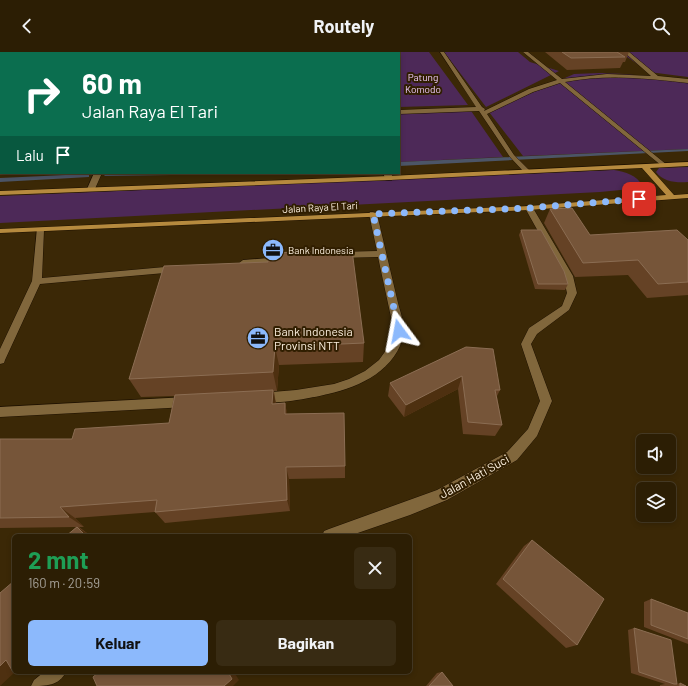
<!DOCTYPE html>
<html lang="id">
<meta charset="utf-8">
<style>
:root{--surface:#2c1e04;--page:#382b13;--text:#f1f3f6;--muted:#a6a29a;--line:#483c26;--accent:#8cb9fc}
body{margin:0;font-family:Barlow,sans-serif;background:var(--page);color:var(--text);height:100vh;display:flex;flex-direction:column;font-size:15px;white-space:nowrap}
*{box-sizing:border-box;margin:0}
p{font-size:13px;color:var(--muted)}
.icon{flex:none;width:22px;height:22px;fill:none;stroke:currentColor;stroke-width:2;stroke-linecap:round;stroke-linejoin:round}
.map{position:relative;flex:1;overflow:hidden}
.sheet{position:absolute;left:12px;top:482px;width:400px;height:140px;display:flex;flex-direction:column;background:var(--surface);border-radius:6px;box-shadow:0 2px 6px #0003,0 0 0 1px var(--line)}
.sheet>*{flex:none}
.hud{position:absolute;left:0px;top:0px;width:400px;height:122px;box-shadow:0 2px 6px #0003,0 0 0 1px var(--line);background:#0b6e4f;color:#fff;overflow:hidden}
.fabs{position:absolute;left:636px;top:382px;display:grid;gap:8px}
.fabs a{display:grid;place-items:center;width:40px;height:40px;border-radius:6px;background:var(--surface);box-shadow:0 2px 6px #0003,0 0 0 1px var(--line);font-size:20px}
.pin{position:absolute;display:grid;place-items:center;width:34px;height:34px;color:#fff;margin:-17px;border-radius:8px;box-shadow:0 2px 6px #0006}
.me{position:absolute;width:44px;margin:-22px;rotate:347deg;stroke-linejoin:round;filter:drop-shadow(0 0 3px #0008)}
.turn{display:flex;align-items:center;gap:14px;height:84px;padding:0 16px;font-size:18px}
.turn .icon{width:52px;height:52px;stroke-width:2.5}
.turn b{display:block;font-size:28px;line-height:34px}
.then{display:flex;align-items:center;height:38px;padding:0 16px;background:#0003;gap:8px;font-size:15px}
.round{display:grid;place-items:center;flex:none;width:42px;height:42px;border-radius:6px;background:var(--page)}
.headline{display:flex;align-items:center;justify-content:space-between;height:68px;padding:0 16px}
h1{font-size:24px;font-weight:700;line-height:30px;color:#1e9e55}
.primary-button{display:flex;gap:8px;margin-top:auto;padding:8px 16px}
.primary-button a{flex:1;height:46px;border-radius:6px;background:var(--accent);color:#111;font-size:16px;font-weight:700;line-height:46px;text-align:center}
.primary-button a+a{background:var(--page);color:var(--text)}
header{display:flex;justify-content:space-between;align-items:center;height:52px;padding:0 16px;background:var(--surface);font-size:18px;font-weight:700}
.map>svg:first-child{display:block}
.green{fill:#4d2958}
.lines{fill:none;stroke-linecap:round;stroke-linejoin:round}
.stream{fill:#4c5567;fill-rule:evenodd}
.service-casing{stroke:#1e1100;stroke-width:1}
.minor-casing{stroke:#1e1100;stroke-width:1}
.primary-casing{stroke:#1e1100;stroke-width:1}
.service{fill:#81673c;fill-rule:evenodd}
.minor{fill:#81673c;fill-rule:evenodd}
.primary{fill:#b68a3e;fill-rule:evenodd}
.wall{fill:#654225}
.shaded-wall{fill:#4e3010}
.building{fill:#765539;stroke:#8b6d53}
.route{stroke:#8cb9fc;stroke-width:7;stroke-dasharray:0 12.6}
.labels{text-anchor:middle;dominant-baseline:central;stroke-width:4;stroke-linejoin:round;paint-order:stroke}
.far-park-label{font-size:10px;fill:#edcaf8;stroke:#301e00}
.far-street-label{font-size:10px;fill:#fdf1df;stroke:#301e00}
.far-poi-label{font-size:10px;fill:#fdf1df;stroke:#301e00;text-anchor:start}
.poi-label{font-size:12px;fill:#fdf1df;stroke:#301e00;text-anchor:start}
.street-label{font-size:12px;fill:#fdf1df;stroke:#301e00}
</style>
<header><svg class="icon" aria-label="back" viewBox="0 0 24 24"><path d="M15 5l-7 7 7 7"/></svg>Routely<svg class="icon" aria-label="search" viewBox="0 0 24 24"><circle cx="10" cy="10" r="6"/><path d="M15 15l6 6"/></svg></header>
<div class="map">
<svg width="688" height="634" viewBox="0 0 688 634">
<rect width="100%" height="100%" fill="#3b2806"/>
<path class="green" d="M351 0H429L468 53 399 55V1Z
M444 0H518L530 10 559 19 486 55Z
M620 0H688V25L649 20Z
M600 21 625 22 688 29V97L523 104 489 60 574 22Z
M469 56 503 105 399 110V60Z
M688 115V130C677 131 663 130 656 120L659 116Z
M614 118C625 120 638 123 642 134L631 137 600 140 0 171V144Z"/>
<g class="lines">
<path class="stream" d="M289 0H293V1H289Z
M688 97V99L399 114V110Z
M107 121H175L172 123 105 124 104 123Z
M87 122 89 123V125L0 130V126Z"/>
<g class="service-casing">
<path id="service" d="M147 0H152L147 1Z
M259 0H263V1H259Z
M349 0H353V1H349Z
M440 0H444L482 55 485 57 484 59 529 37 557 28 523 0H528L562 27 607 22 651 24 624 0H629L658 24 688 27V31C647 26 605 22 565 30L667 113 662 114 560 31 533 40 487 62 514 103 530 119 526 121 524 120 510 105 479 59 399 62V58L476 55Z
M0 55H1V59H0Z
M0 73H1V77H0Z
M94 121H102L94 139H88L87 137Z
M383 121H391L393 126 392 128H386Z
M370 160H373L377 162C384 192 391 221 398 251 400 259 405 272 404 281 397 317 361 335 328 342 312 346 270 354 256 349L254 346 256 343 260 341 296 338 334 332 349 327 365 319 379 308 389 294 394 279 378 205 338 206 334 203 338 200 377 199 369 162Z
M37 176H40L44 178 42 226 176 214 181 217 176 220 40 232 5 308 4 311 0 312V297L32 229Z
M281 205 284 206 285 208 284 210 243 214 239 211 243 208Z
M187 345 191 347 193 350 191 353 187 355 0 365V355Z"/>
</g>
<g class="minor-casing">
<path id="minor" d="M526 154H532L533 156 573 224 577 241 569 258 537 282 531 292 552 349 537 384 517 408 447 448 410 463 349 484H322L324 479 329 477 437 438 507 400 528 377 540 349 521 292 529 276 562 254 567 241 563 224 525 156Z
M44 620H66C59 634 46 634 31 634L34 628Z"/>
</g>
<g class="primary-casing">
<path id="primary" d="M688 110V114L650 116 674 143 688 142V146L529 158 0 181V177L529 154 666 143 642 116 389 128 0 143V139L389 124Z"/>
</g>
<use href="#service" class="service"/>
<use href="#minor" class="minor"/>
<use href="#primary" class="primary"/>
</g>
<path class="wall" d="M0 0H141V1H1V45H0Z
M545 0H629L625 10H623L620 16 567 18Z
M550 157 590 183 688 188V243L647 246 628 223 575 225 544 171Z
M521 178 568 232 565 238 535 237 519 183Z
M164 214 364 291 363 310 279 313 277 339H274L276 352 285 351 287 362 345 414V426L289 427 290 459 165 471 155 460 75 466 84 475H79L91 484H66L76 475 0 476V387H72L169 371 174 344 141 345 129 327Z
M466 295 500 338 497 344 502 373 495 384 463 382 458 337 404 365 388 344 390 331Z
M532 488 577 593 566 596 496 532 524 494Z
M651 547 688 561V592L644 575V550Z
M634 576 677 632 680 631 686 634H660V633L665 632 631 621 628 578Z
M442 620 453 634H426L437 621Z"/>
<path class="shaded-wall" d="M129 0H141V1H128Z
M275 295 279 313 277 339 273 320Z
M462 324 458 337 404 365 406 353Z
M273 338 276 352H272Z
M285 351 288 365 285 362Z
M286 415 289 427 290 459 287 448Z
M60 455 75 466 84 475 69 465Z
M77 475 90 483 91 484H86Z
M6 608 14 610V620H34L32 622 15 620 0 634V614Z
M228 620H234L239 628 233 634H224Z"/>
<path class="building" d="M0 0H129L128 1H1V28H0Z
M223 0H246V1H197Z
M562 0H617L625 5 571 6Z
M572 156 590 183 677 178 688 188V230L658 232 638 208 583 211 550 157Z
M521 178H541L564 219 568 232H538Z
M352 198 364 291 275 295 273 320 129 327 164 214 268 210V201Z
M466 295 493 297 500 338H495L502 373 468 370 462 324 406 353 390 331Z
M273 338 272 352 285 351V362L344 361 345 414 286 415 287 448 155 460 157 448 60 455 69 465 0 466V387H72L75 377 169 371 175 343Z
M77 475 86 484H66Z
M532 488 604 547 577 593 503 527Z
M14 529V619L13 620 6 608 0 614V541Z
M651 547 688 561V587L651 573Z
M634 576 671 588 677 632H674L639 620Z
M99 620H228L232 627 224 634H97L93 625Z
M442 620 453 634H429Z
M680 631 686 634H680Z"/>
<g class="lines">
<path class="route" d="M399 279 373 162 529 156 639 147"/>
</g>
<defs>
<g id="office-disc" transform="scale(1.15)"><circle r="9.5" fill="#8cb9fc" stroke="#301e00"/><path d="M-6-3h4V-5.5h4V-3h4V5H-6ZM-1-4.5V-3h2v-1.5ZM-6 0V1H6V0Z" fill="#111"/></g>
</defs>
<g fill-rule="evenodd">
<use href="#office-disc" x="273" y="198"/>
<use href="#office-disc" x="258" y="286"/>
</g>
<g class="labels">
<g class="far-park-label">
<text x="423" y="25">Patung<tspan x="423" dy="12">Komodo</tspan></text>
</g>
<g class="far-street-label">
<text transform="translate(320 155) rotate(-3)">Jalan Raya El Tari</text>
</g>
<g class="far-poi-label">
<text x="288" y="198">Bank Indonesia</text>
</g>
<g class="poi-label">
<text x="274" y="279">Bank Indonesia<tspan x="274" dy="14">Provinsi NTT</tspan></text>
</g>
<g class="street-label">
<text transform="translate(474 424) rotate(-29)">Jalan Hati Suci</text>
</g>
</g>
</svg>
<div class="fabs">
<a><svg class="icon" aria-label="sound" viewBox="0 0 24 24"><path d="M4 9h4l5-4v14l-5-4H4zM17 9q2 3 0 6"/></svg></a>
<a><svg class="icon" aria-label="layers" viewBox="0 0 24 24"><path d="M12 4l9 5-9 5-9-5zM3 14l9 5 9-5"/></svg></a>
</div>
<div class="pin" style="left:639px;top:147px;background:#d93025"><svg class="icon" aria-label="arrive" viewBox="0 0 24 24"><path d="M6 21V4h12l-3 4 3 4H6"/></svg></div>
<svg class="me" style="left:399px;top:279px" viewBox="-20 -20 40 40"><path d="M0-17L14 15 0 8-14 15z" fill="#8cb9fc" stroke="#fff" stroke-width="4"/></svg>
<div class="hud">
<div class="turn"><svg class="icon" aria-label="right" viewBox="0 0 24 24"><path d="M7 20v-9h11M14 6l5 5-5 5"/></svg><div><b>60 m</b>Jalan Raya El Tari</div></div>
<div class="then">Lalu<svg class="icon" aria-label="arrive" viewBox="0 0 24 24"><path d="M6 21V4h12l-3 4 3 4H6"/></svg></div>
</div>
<section class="sheet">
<div class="headline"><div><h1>2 mnt</h1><p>160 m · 20:59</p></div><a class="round"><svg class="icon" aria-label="close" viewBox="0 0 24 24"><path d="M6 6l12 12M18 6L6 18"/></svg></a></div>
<div class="primary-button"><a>Keluar</a><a>Bagikan</a></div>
</section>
</div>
